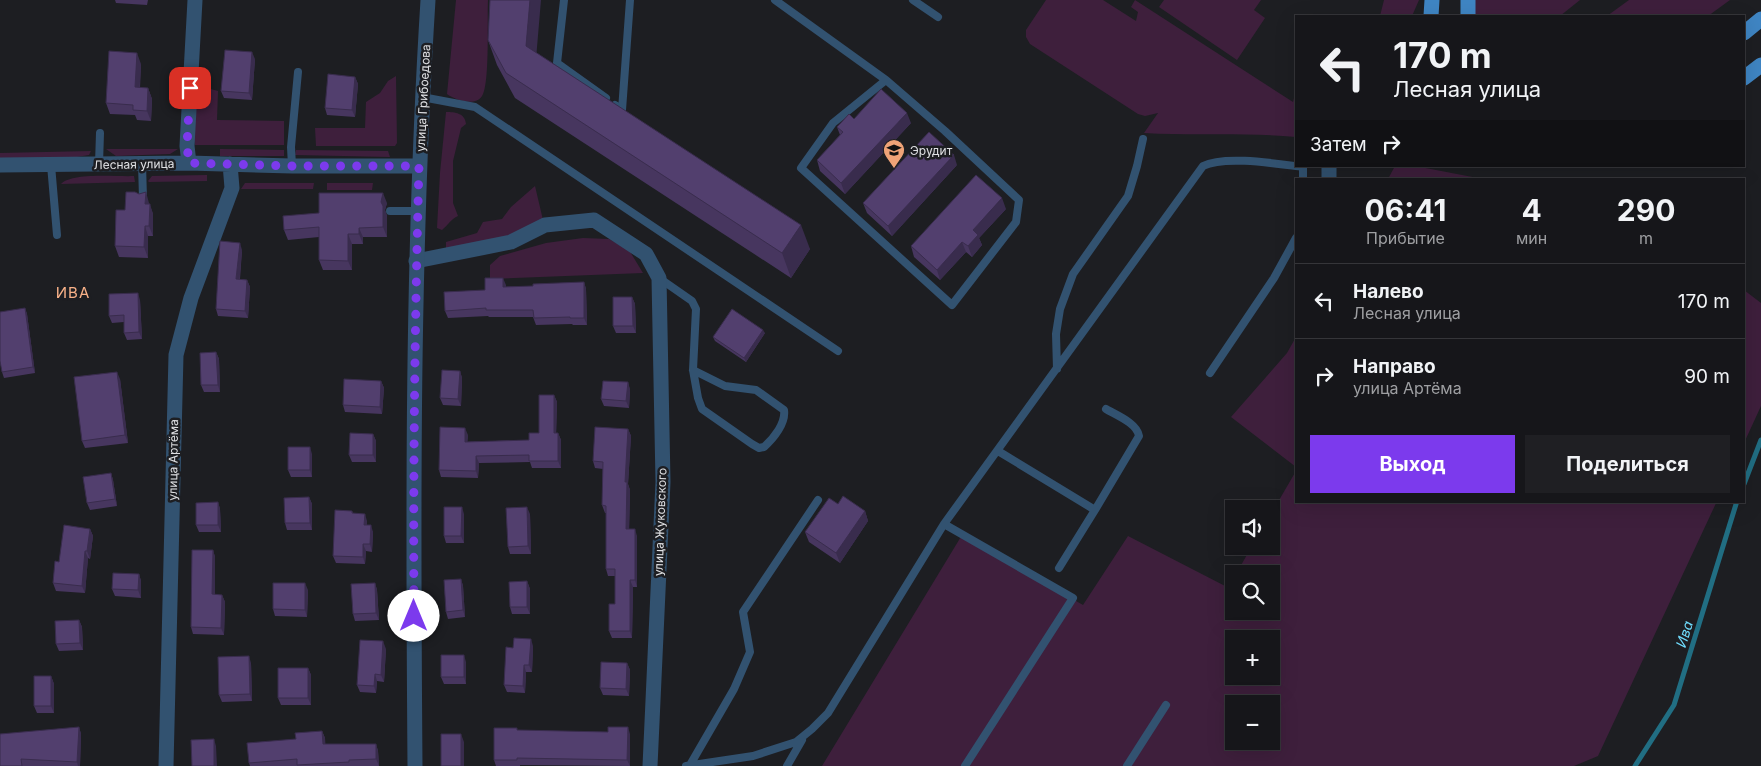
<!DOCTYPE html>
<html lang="ru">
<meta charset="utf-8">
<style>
:root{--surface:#16161a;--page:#1f1f23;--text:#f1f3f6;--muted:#9e9fa2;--line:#353539;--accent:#7c3aed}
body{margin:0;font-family:Inter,sans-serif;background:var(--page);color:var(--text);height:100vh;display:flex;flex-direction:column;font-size:19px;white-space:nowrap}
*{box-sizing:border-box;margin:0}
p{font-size:16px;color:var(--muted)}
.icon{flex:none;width:28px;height:28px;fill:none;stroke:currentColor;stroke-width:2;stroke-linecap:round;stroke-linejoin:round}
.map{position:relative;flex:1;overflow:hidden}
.side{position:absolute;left:1295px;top:178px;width:450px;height:325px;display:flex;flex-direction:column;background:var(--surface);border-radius:0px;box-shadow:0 5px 20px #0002,0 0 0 1px var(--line)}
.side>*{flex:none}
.guide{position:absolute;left:1295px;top:15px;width:450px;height:152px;border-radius:0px;box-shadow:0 5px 20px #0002,0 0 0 1px var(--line);background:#16161a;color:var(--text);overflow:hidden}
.controls{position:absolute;left:1225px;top:500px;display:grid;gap:10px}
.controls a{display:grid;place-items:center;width:55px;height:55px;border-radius:0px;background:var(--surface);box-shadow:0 5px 20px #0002,0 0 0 1px var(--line);font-size:25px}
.pin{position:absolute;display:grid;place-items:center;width:42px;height:42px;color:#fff;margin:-21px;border-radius:10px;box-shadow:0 2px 8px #0006}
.me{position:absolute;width:55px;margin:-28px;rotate:0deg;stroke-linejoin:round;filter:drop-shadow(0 0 4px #0008)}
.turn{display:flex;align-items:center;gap:18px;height:105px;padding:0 15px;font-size:22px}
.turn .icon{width:65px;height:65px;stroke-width:2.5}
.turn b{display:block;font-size:35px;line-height:42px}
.then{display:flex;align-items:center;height:48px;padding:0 15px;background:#0003;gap:10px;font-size:19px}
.eta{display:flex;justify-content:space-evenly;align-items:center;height:85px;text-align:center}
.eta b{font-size:30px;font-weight:700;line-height:35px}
.cta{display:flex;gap:10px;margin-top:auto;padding:10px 15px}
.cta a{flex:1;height:58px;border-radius:0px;background:var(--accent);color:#fff;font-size:20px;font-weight:700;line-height:58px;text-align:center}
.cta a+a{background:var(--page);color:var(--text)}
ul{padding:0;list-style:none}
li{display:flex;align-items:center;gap:15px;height:75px;padding:0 15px;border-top:1px solid var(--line)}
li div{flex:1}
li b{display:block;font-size:19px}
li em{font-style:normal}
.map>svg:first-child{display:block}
.green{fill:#3e1f3c;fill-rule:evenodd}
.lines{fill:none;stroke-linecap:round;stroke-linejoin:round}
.stream{stroke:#216e83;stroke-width:5}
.service{stroke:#325270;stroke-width:8}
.minor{stroke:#325270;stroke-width:15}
.tertiary{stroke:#325270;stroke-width:15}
.primary{stroke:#3f85c3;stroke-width:15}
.wall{fill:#47365f}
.shaded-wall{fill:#392c4d}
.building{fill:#523f6e;stroke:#392c4d}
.route{stroke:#7c3aed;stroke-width:9;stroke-dasharray:0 16.2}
.labels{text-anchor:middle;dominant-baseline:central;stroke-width:5;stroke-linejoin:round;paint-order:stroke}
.street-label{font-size:12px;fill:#dfe0e3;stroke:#1d1e22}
.poi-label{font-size:12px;fill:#dfe0e3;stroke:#1d1e22;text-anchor:start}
.water-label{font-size:14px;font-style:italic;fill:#6fdcfd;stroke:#1d1e22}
.quarter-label{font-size:15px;letter-spacing:1px;fill:#f9b289;stroke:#1d1e22}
</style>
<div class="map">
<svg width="1761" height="766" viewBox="0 0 1761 766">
<rect width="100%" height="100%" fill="#1d1e22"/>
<path class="green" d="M456 0H488C487 18 490 84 482 96 475 107 455 100 447 94Z
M1046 0H1103L1136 21 1138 12 1131 7 1135 0 1293 102 1296 90V137C1246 132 1195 136 1144 133L1158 113 1145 116 1138 114 1030 44 1026 37V30Z
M1164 0H1261L1254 10 1265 18 1237 60 1159 7Z
M1384 0H1419L1412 16H1380Z
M1475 0H1580L1560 16H1473Z
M1629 0H1730L1708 16H1607Z
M396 76 397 143 395 146H316L315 128H365L366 102 380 93 388 81Z
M200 86 218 91 217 120 284 121V145H195L194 140V96L200 98Z
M446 112C455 112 465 113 466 124L461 128 453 161V203L458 216C451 219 448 225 442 230L437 228 440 173Z
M106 149H178L170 154 116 156Z
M220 149 284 150V156H220Z
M296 150 388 151 390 157 295 155Z
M91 151 89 155 77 157 0 159V153Z
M1395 166H1415L1483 179H1388Z
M207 175V181L149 182 148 181 152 176Z
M134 176 135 182 61 184C73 172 117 177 134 176Z
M245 183H314L313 189H241Z
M327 183H373L372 190H327Z
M535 186 543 220 528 232 446 251V242L477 233 483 222 502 219 511 207Z
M583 238 609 239 629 250 643 273 490 279V265L500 256 546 243Z
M1744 290 1761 303V406L1744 443Z
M1296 337V467L1231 417 1287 353Z
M1296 471V501H1717L1598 756 1574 766H822L962 535 1083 605 1128 536 1227 587 1234 577V611H1271V574H1236L1252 546H1271V514ZM1234 639H1271V676H1234ZM1234 704H1271V741H1234Z"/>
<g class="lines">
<path class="stream" d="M1744 484 1761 440
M1635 766 1674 705 1737 501"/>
<path class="service" d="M564 0 557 63 606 98
M775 0 886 80 945 131 1019 200 1016 222 952 305 801 168 833 123 886 80
M913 0 938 17
M422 97 475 107 838 351
M615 105 622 110 630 0
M142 163 143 199
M99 164 100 133
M51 165 57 235
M292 166 291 147 298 72
M390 211H418
M659 278 692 301 696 309 693 370 698 398 702 409 752 444 759 448 764 447C774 438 786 423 784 410L756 390 725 386 693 370
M1057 369 1056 334 1060 309 1073 274 1128 196 1137 166 1143 139
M1210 373 1274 278 1296 238
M998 451 1095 510 1139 436C1137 423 1116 415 1106 409
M944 524 1073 598 965 766
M1059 568 1095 510
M690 765 734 689 750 652 743 612 818 500
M686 766 753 756 796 742 812 729 828 713 944 524 1203 166C1225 155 1278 164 1303 167V179
M787 766 802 740
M1127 766 1166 705"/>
<path class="minor" d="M189 163 187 146 195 0
M0 165 189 163 292 166H419
M1329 166V179
M416 261 511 242 545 225 594 220 646 254 659 278 663 482 650 766
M166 766 176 355 191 298 232 188 230 164"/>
<path class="tertiary" d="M415 766C413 510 412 255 428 0"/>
<path class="primary" d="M1468 0V16
M1431 16 1432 0
M1744 33 1761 19
M1744 78 1761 65"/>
</g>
<path class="wall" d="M115 0H148L147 5 116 3Z
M488 40 537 53 810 249 791 278 515 98 497 65Z
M255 59 252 100 224 98 221 91Z
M141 64 140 88H148L152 99 151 121 137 120 135 115 110 114 106 103Z
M355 77 358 84 355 117 327 115 325 108Z
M854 119 911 123 845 194 820 171 817 160 840 135 837 127Z
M957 165 892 236 867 213 863 203Z
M149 203 153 214V236H148V258L119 257 115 246 125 210Z
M387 203 385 210 387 216V237H363V244H352V270H323L319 260V237L288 240 284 230 319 213Z
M1006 209 979 238 982 245 972 257 966 252 940 280 914 257 911 246Z
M242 250 240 279 247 280 250 287 248 318 218 316 216 309Z
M584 282 586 289 587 325H573L572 324 536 325 533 317H489L488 316 448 318 445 311 485 290 506 285V287L533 286Z
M632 297 635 304 636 333H616L613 326Z
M140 300 142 339 127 340 124 333V322L112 323 109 316Z
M25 308 27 314 35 373 4 378 2 372Z
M765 333 746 362 715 341 713 337Z
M216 352 219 359 220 392H204L201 385Z
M460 371 462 378 461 406 443 405 440 398Z
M120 379 128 443 85 448 82 441Z
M381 381 384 388 382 414 345 412 343 405Z
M628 382 630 390 629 408 604 406 601 399Z
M554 395 557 402 556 433H558L561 440V468H532L530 462 479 463 478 478 441 477 439 470 468 435 467 442 529 440 539 433Z
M628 429 631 436 628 484 630 490 629 529 637 536V587H633L632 638H612L609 631 615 604V576H608L606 569V513H605L602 505 603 469 595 468 593 461Z
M373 434 376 441V462H352L349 455Z
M312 454V477H291L288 470Z
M111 473 113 480 117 506 90 510 87 503Z
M309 497 312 504V530H287L285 523Z
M218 502 220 509 221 532H199L196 525Z
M838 504 865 511 868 521 840 563 809 542 805 532Z
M352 511 353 513 367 521V525L373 532 372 552 366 551 365 564 336 563 333 556Z
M464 514V543H446L444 536Z
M530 514 531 554H510L508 547Z
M90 529 93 536 90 559 88 558 85 593 56 591 53 583 59 562Z
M213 550 215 557V595H222L225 602 224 635 193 634 191 627Z
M139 574 141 581V598L115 596 112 589Z
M461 579 463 586 465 617 448 619 446 612Z
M527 581 530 589V614H512L510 607Z
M375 583 377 590 379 620 355 621 353 614Z
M308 590 307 617 275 616 273 609Z
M79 620 82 627 83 650 59 651 56 644Z
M533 646 532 672H526L525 693 507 692 504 685Z
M386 649 384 682 377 681 376 693 360 692 357 685Z
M466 662V684H444L441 677Z
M251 663 252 701 222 702 219 695Z
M627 663 630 670 629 696 603 695 600 688Z
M308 668 311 675V705H281L278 698Z
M51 676 54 684V713H37L34 706Z
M79 727 81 734 80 766H0Z
M518 730 630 734V766L520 765V766H496L494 760Z
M322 731 325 738V744H376L378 751 379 766H250L249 763 296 739Z"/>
<path class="shaded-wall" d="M530 0H541L535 71 526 46Z
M252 52 255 59 252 100 249 93Z
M137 53 141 64 139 98 135 87Z
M355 77 358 84 355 117 352 110Z
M148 88 152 99 151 121 147 111Z
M907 113 911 123 845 194 841 183Z
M954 155 957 165 892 236 888 226Z
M146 192 149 203V214L145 204Z
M383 193 387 203 385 210 387 216V237L383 227 381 202Z
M1002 198 1006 209 979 238 982 245 972 257 968 246 973 230Z
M150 204 153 214V236L149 226Z
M801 225 810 249 791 278 782 253Z
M145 226 148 236V258L144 247Z
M359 228 363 237V244L359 234Z
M348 234 352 244V270L348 261Z
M962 242 966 252 940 280 937 270Z
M240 243 242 250 239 286 236 279Z
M503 278 506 285V294L503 287Z
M247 280 250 287 248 318 245 311Z
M584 282 586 289 587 325 584 318Z
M138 293 140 300 142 339 139 332Z
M632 297 635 304 636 333 633 326Z
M25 308 27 314 35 373 33 367Z
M763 330 765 333 746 362 744 358Z
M216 352 219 359 220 392 218 385Z
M460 371 462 378 461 406 458 399Z
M117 372 120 379 128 443 125 435Z
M381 381 384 388 382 414 380 407Z
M628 382 630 390 629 408 626 401Z
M554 395 557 402 556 440 554 433Z
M465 428 468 435 467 449 465 442Z
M628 429 631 436 628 484 630 490 629 536 626 529 625 482Z
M558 433 561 440V468L558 461Z
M373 434 376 441V462L373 455Z
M310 447 312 454V477L310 470Z
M476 456 479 463 478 478 476 471Z
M111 473 113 480 117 506 115 499Z
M309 497 312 504V530L310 523Z
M218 502 220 509 221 532 218 525Z
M462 507 464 514V543L461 536Z
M527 507 530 514 531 554 528 546Z
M865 511 868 521 840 563 836 553Z
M365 514 367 521V532L364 525Z
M371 525 373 532 372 552 370 544Z
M90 529 93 536 90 559 87 551Z
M635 529 637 536V587L635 580Z
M363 544 366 551 365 564 363 557Z
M213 550 215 557V602L212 594Z
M85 551 88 558 85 593 82 586Z
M139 574 141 581V598L138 590Z
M461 579 463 586 465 617 463 610Z
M630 580 633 587 632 638 630 631Z
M527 581 530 589V614L527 607Z
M305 583 308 590 307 617 305 610Z
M375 583 377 590 379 620 376 613Z
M222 595 225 602 224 635 221 628Z
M79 620 82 627 83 650 80 643Z
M531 639 533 646 532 672 529 665Z
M383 641 386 649 384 682 381 675Z
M464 655 466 662V684L464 677Z
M249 656 251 663 252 701 250 694Z
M627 663 630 670 629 696 626 689Z
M524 665 526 672 525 693 523 686Z
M308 668 311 675V705L308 698Z
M375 674 377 681 376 693 374 686Z
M51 676 54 684V713L51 706Z
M79 727 81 734 80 766H78L77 762Z
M628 727 630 734V766L627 760Z
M322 731 325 738 326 751 323 744Z
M461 734 464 742V766H461Z
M214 739 216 746 217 766H214Z
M376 744 378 751 379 766 376 759Z"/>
<path class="building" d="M490 0H530L526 46 801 225 782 253 506 73 488 40Z
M225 50 252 52 249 93 221 91Z
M109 51 137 53 135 87 148 88 147 111 133 110V105L106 103Z
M328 74 355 77 352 110 325 108Z
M881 89 907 113 841 183 817 160 843 132 837 127 849 114 854 119Z
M929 132 954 155 888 226 863 203Z
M976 175 1002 198 973 230 978 235 968 246 962 242 937 270 911 246Z
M126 192H135L139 194 146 192 145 204H150L149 226H145L144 247 115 246 116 210H125Z
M319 193H383L381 202 383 206V227L359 228V234H348V261L319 260V227L284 230 283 216 319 213Z
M220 241 240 243 236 279 247 280 245 311 216 309Z
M485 278H503V287L533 286V284L584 282V318H570V317L534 318 533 310H486V308L445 311 444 292 485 290Z
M138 293 139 332 124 333V315L109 316V294Z
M613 297H632L633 326H613Z
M25 308 33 367 2 372 0 361V312Z
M732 309 763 330 744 358 713 337Z
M216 352 218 385H201L200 353Z
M442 370 460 371 458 399 440 398Z
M117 372 125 435 82 441 74 377Z
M344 379 381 381 380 407 343 405Z
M603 381 628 382 626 401 601 399Z
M539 395H554V433H558V461H529V455L476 456V471L439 470 440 427 465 428V442L529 440V433H539Z
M595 427 628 429 625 482H627L626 529H635V580H630V631H609V604H615V569H606V506L602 505 603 462 593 461Z
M350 433 373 434V455H349Z
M288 447H310V470H288Z
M111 473 115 499 87 503 83 477Z
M843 496 865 511 836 553 805 532 829 498 838 504Z
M309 497 310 523H285L284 498Z
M218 502V525H196V503Z
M444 507H462L461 536H444Z
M527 507 528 546 508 547 506 508Z
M335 510 352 511V513L365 514 364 525H371L370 544H363V557L333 556Z
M64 525 90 529 87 551H85L82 586 53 583 55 561 59 562Z
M192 550H213L212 594 222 595 221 628 191 627Z
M113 573 139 574 138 590 112 589Z
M461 579 463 610 446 612 444 580Z
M527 581V607H510L509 582Z
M273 583H305V610L273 609Z
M375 583 376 613 353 614 351 584Z
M79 620 80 643 56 644 55 621Z
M514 638 531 639 529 665H524L523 686 504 685 506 647 513 648Z
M360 640 383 641 381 675 375 674 374 686 357 685Z
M441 655H464V677H441Z
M249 656 250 694 219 695 218 657Z
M601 662 627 663 626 689 600 688Z
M278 668H308V698H278Z
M34 676H51V706H34Z
M79 727 77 762 21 759 22 766H0V734Z
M608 727H628L627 760 517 758V760H494V728H517V730L608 732Z
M322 731 323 744H376V759L349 760V762L297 765V759L249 763 247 743 296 739 295 733Z
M441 734H461V766H441Z
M214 739V766H192L191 740Z"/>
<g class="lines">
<path class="route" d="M190 88 187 146 189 163 292 166H419C415 316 413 466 414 616"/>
</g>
<defs>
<g id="school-pin" transform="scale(1.125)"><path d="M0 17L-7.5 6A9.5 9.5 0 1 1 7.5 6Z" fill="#efa377" stroke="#1d1e22"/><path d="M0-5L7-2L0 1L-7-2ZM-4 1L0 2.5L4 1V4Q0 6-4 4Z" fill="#111"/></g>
</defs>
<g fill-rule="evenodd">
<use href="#school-pin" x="894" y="150"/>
</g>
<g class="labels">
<g class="street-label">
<text transform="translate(423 98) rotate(-87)">улица Грибоедова</text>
<text transform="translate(134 164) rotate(-1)">Лесная улица</text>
<text transform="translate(173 460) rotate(-89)">улица Артёма</text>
<text transform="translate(660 522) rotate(-88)">улица Жуковского</text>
</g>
<g class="poi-label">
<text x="910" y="150">Эрудит</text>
</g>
<g class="water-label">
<text transform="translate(1684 634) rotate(-73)">Ива</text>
</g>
<g class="quarter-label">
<text x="73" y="292">ИВА</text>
</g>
</g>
</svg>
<div class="controls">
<a><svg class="icon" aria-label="sound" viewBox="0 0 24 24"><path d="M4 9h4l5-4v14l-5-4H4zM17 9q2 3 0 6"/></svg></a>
<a><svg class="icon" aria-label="search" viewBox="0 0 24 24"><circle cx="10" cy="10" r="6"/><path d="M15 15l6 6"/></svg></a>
<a>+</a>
<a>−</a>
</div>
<div class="pin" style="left:190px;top:88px;background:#d93025"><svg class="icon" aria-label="arrive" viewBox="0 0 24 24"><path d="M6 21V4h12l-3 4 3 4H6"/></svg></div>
<svg class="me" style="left:414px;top:616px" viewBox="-20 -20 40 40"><circle r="19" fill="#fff"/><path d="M0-13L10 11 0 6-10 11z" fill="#7c3aed"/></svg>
<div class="guide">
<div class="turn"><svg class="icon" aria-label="left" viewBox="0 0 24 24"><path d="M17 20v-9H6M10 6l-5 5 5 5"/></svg><div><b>170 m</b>Лесная улица</div></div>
<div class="then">Затем<svg class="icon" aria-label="right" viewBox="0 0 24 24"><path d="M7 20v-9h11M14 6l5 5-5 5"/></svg></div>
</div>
<section class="side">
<div class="eta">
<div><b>06:41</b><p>Прибытие</p></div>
<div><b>4</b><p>мин</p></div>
<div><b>290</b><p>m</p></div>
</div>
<ul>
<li><svg class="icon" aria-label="left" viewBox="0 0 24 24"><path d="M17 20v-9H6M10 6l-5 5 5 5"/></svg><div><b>Налево</b><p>Лесная улица</p></div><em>170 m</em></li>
<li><svg class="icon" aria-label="right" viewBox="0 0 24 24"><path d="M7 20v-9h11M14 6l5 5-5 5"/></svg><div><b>Направо</b><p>улица Артёма</p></div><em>90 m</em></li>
</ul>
<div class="cta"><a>Выход</a><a>Поделиться</a></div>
</section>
</div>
